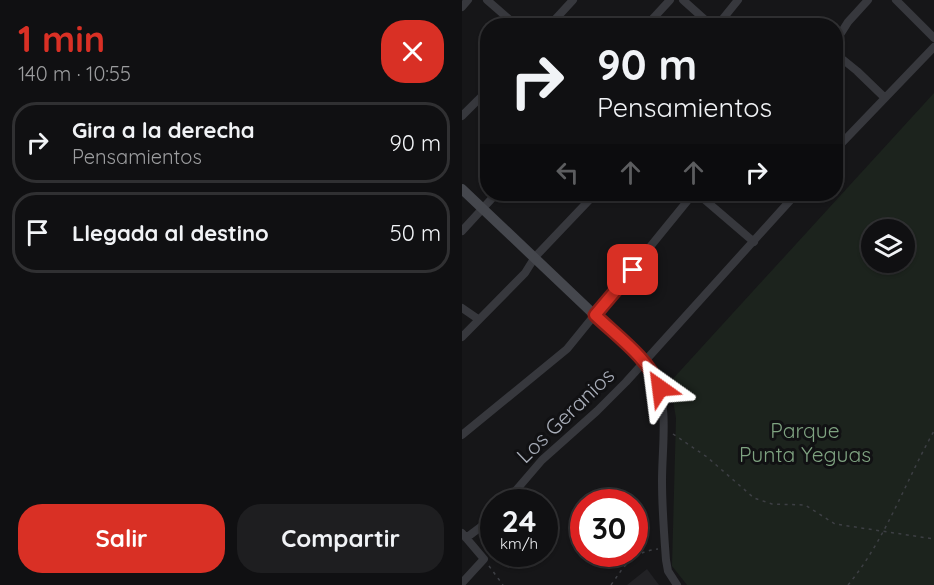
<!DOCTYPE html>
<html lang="es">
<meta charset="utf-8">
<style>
:root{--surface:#101012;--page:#1e1e20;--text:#f1f3f6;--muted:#9c9d9f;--line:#303032;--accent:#d93025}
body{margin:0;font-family:Quicksand,sans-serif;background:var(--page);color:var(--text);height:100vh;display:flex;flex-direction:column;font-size:22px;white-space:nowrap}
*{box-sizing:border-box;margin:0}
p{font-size:20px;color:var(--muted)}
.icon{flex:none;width:33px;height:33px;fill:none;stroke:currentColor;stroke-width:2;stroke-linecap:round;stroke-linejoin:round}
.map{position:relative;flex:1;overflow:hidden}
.side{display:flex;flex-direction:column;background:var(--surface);width:462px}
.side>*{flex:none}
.guide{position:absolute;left:18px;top:18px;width:363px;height:183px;border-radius:24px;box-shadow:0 2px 4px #0004,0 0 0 2px var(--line);background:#101012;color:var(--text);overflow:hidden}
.buttons{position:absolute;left:399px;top:219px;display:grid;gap:12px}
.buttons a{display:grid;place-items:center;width:54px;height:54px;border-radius:50%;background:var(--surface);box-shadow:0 2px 4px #0004,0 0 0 2px var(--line);font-size:30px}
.speed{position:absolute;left:18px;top:489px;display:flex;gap:12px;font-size:30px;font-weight:700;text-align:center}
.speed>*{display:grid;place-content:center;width:78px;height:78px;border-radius:50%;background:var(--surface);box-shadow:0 2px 4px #0004,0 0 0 2px var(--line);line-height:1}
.speed small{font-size:15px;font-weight:400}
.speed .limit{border:9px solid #d22;background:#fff;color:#111}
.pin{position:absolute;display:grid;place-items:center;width:51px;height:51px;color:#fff;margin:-26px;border-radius:12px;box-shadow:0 3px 9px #0006}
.me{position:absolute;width:66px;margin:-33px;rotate:329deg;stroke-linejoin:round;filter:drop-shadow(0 0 4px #0008)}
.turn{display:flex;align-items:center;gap:21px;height:126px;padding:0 18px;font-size:27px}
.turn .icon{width:78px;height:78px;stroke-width:2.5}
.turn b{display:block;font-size:42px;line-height:51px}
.lanes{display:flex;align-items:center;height:57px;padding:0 18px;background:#0003;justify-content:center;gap:30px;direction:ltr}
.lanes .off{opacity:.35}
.round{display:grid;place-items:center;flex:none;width:63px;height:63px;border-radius:24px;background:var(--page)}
.summary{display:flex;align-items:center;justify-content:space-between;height:102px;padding:0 18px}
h1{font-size:36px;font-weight:800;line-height:45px;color:var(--accent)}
.button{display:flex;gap:12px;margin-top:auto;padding:12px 18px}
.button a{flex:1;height:69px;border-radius:24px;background:var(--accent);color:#fff;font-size:24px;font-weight:800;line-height:69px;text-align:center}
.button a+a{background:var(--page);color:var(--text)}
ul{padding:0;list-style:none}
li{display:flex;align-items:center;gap:18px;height:81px;margin:0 12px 9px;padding:0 6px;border:3px solid var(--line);border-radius:24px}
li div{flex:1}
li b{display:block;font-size:22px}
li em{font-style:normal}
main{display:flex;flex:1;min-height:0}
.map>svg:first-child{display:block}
.built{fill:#222225}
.green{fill:#1c231d;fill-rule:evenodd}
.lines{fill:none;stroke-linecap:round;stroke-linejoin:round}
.path{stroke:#3d3f44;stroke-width:1.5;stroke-dasharray:3 4.5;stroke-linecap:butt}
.street{stroke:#37383d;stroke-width:8}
.secondary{stroke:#45474d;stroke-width:10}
.route-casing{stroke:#8d1f18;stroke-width:15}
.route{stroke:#d93025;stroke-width:10}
.labels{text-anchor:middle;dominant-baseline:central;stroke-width:6;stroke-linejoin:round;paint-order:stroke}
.street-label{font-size:21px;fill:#a8adb8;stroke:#111113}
.park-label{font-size:21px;fill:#7fa381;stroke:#111113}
</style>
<main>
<section class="side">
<div class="summary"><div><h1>1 min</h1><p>140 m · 10:55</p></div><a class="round" style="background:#d93025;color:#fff"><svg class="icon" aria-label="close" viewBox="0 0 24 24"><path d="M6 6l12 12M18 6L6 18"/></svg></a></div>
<ul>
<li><svg class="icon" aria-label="right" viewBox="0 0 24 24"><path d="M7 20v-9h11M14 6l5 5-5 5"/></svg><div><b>Gira a la derecha</b><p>Pensamientos</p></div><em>90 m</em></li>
<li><svg class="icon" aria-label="arrive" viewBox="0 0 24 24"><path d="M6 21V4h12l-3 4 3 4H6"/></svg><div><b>Llegada al destino</b></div><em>50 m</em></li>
</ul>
<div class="button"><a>Salir</a><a>Compartir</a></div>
</section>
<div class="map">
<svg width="472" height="585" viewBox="0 0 472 585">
<rect width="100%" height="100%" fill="#161618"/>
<path class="built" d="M185 569 197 585H165Z"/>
<path class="green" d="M472 93V585H225L210 566 214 418 208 382ZM410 230H442V262H410Z"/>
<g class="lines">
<path class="path" d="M211 434 245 457 292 498 310 504 343 505 373 524 472 539
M27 566 41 585
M149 585C163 565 170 552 196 549
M386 585C424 539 443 482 472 431"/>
<path class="street" d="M25 0 55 26
M221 0 250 26
M434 0 472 38
M0 7 6 0
M87 26 111 0
M184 26 208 0
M255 26 276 0
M374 41 386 22 406 0
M374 54 395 71 423 98
M0 116 26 90
M374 149 472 47
M236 194 292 242
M0 231 34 194
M0 308 16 319
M0 337 63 273 73 257 133 194
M193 374C207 409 200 445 200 481 200 507 202 534 204 560L206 571 215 585
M0 435 105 349 231 194
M44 502 80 460 135 411 164 382 334 194
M0 533 22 559 0 583
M4 538 32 517"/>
<path class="secondary" d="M0 189 181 361 193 374"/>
</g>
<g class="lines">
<g class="route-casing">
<path id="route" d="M171 270 133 315C156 337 186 358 198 388"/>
</g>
<use href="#route" class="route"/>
</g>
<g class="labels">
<g class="street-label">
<text transform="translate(103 415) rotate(-44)">Los Geranios</text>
</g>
<g class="park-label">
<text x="343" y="430">Parque<tspan x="343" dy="24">Punta Yeguas</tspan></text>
</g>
</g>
</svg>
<div class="buttons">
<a><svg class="icon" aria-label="layers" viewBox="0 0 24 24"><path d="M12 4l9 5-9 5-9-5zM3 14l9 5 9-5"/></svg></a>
</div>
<div class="speed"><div>24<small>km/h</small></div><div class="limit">30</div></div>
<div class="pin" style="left:171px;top:270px;background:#d93025"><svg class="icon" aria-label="arrive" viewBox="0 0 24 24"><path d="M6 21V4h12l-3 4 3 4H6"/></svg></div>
<svg class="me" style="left:198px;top:388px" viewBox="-20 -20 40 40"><path d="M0-17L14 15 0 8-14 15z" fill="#d93025" stroke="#fff" stroke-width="4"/></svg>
<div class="guide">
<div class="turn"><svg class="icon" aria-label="right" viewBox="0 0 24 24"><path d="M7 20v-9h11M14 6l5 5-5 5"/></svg><div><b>90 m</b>Pensamientos</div></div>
<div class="lanes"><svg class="icon off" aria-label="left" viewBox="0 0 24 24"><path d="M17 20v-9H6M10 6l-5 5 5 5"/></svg><svg class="icon off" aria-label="ahead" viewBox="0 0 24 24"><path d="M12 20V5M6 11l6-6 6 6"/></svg><svg class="icon off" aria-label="ahead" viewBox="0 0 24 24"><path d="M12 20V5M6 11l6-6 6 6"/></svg><svg class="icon" aria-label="right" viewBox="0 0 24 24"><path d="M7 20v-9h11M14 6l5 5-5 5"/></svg></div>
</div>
</div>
</main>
